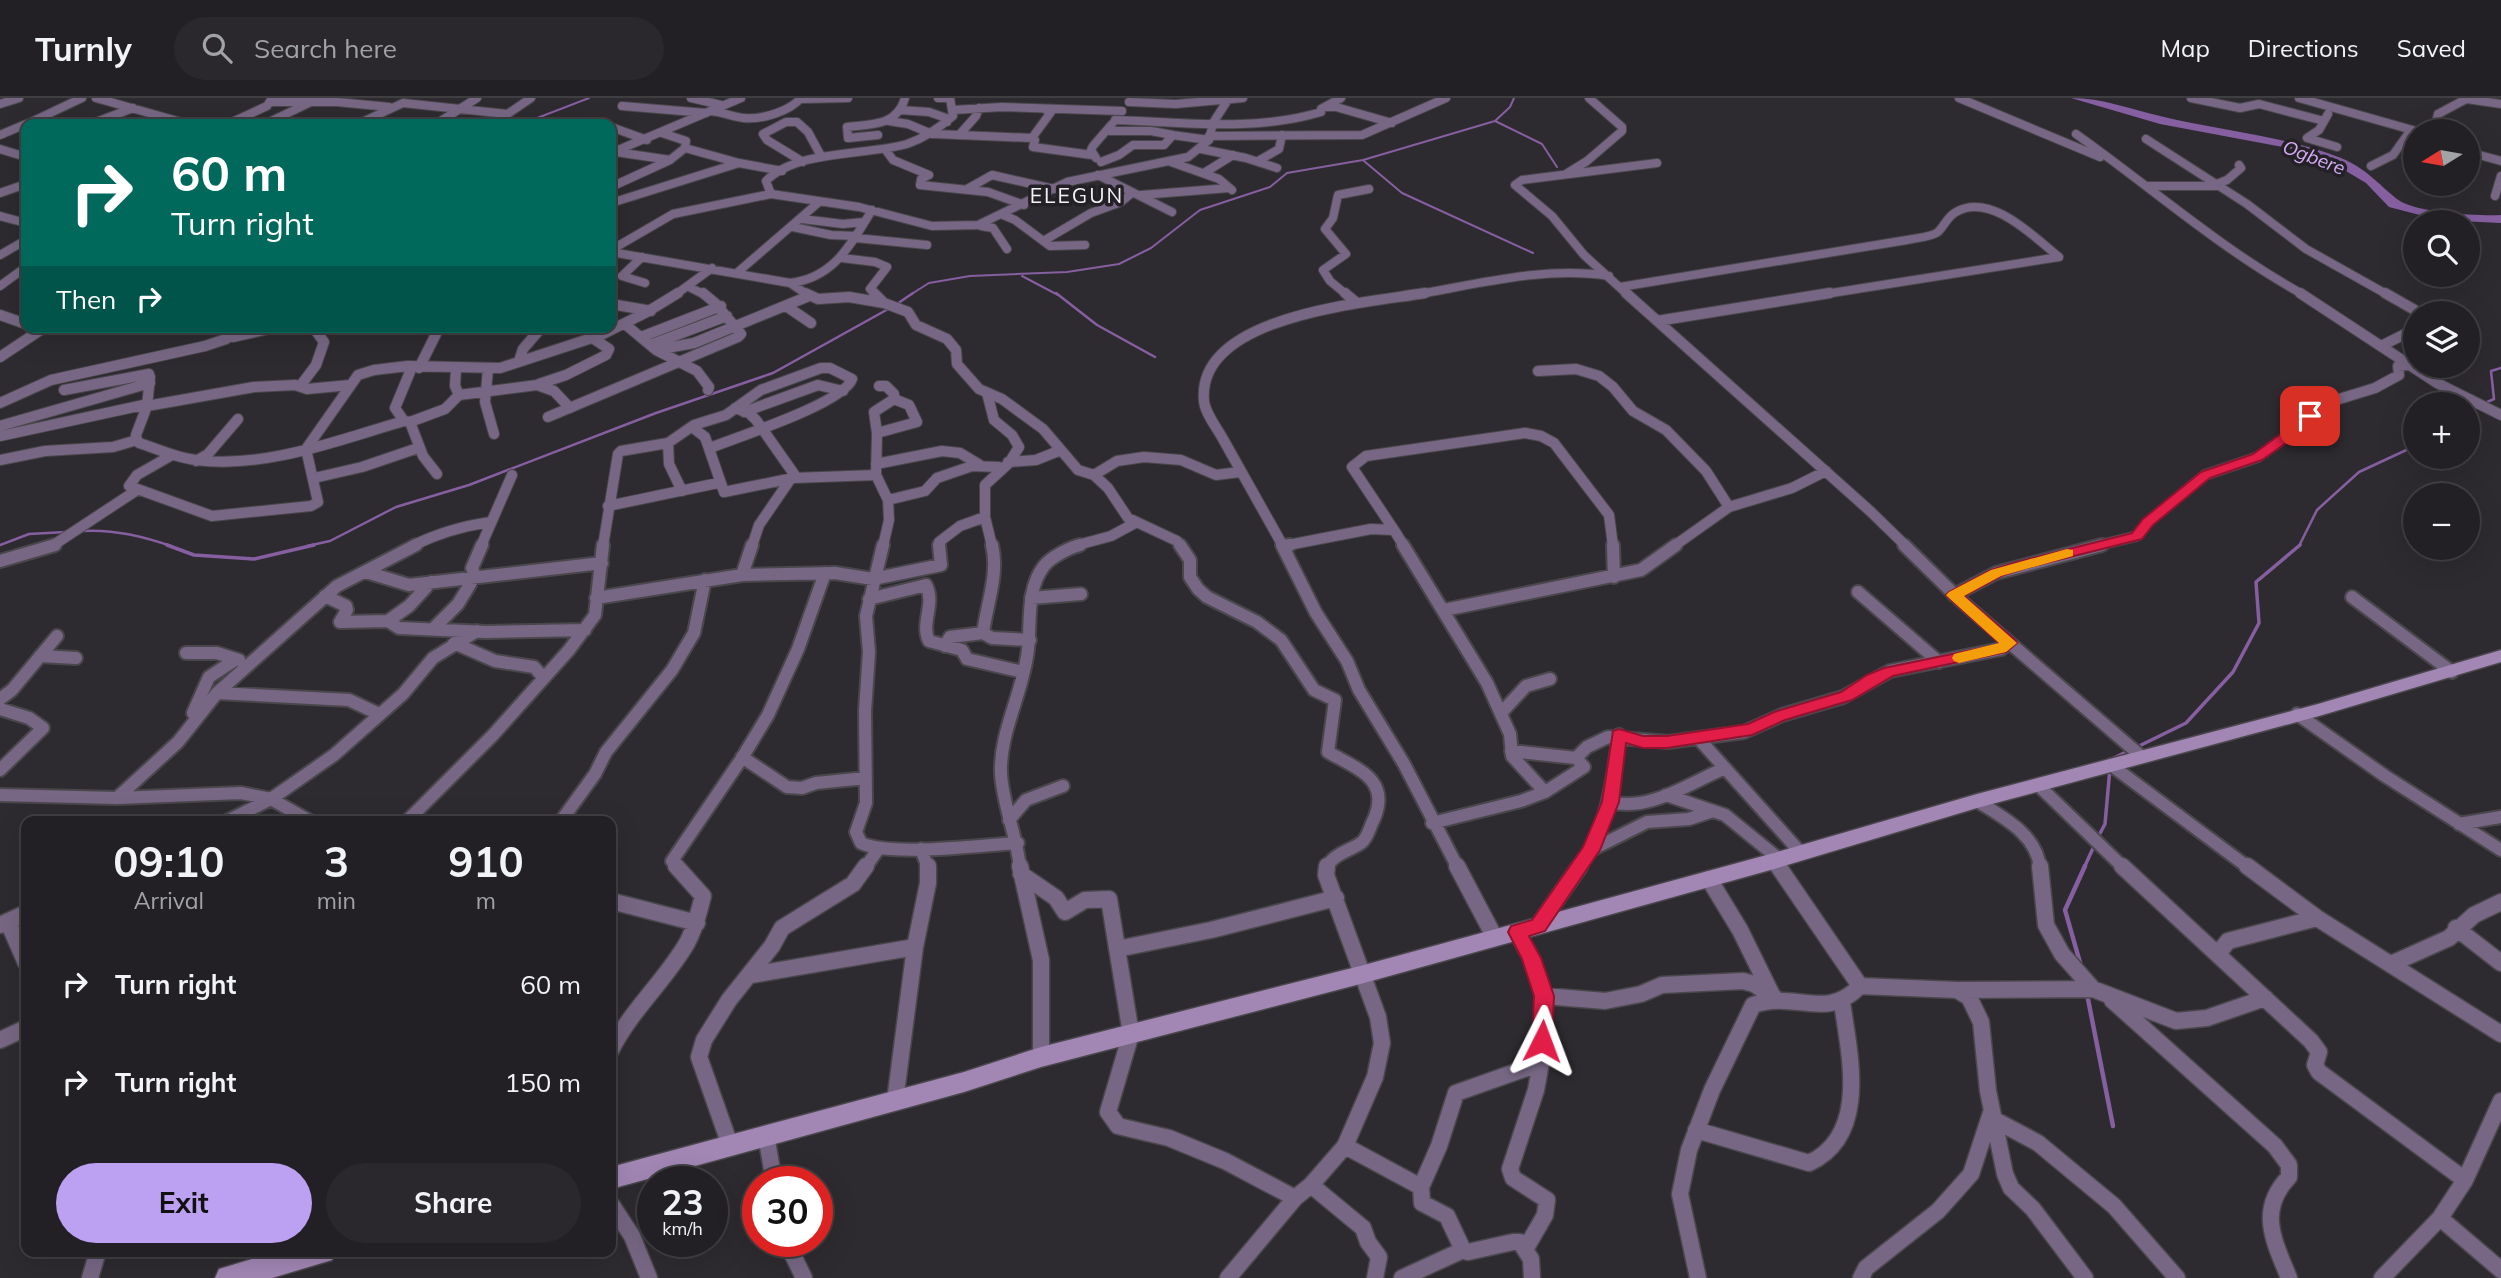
<!DOCTYPE html>
<meta charset="utf-8">
<style>
:root{--surface:#222024;--page:#2a282c;--text:#f1f3f6;--muted:#a2a3a6;--line:#3f3e41;--accent:#bca0f2}
body{margin:0;font-family:Mulish,sans-serif;background:var(--page);color:var(--text);height:100vh;display:flex;flex-direction:column;font-size:26px;white-space:nowrap}
*{box-sizing:border-box;margin:0}
p{font-size:23px;color:var(--muted)}
.icon{flex:none;width:38px;height:38px;fill:none;stroke:currentColor;stroke-width:2;stroke-linecap:round;stroke-linejoin:round}
.map{position:relative;flex:1;overflow:hidden}
.details{position:absolute;left:21px;top:718px;width:595px;height:441px;display:flex;flex-direction:column;background:var(--surface);border-radius:14px;box-shadow:0 7px 28px #0002,0 0 0 2px var(--line)}
.details>*{flex:none}
.hud{position:absolute;left:21px;top:21px;width:595px;height:214px;border-radius:14px;box-shadow:0 7px 28px #0002,0 0 0 2px var(--line);background:#00695c;color:#fff;overflow:hidden}
.needle{width:46px;rotate:259deg}
.controls{position:absolute;left:2403px;top:21px;display:grid;gap:14px}
.controls a{display:grid;place-items:center;width:77px;height:77px;border-radius:50%;background:var(--surface);box-shadow:0 7px 28px #0002,0 0 0 2px var(--line);font-size:35px}
.speed{position:absolute;left:637px;top:1068px;display:flex;gap:14px;font-size:35px;font-weight:700;text-align:center}
.speed>*{display:grid;place-content:center;width:91px;height:91px;border-radius:50%;background:var(--surface);box-shadow:0 7px 28px #0002,0 0 0 2px var(--line);line-height:1}
.speed small{font-size:18px;font-weight:400}
.speed .limit{border:10px solid #d22;background:#fff;color:#111}
.pin{position:absolute;display:grid;place-items:center;width:60px;height:60px;color:#fff;margin:-30px;border-radius:14px;box-shadow:0 4px 10px #0006}
.me{position:absolute;width:77px;margin:-38px;rotate:3deg;stroke-linejoin:round;filter:drop-shadow(0 0 5px #0008)}
.turn{display:flex;align-items:center;gap:24px;height:147px;padding:0 35px;font-size:32px}
.turn .icon{width:91px;height:91px;stroke-width:2.5}
.turn b{display:block;font-size:49px;line-height:60px}
.then{display:flex;align-items:center;height:66px;padding:0 35px;background:#0003;gap:14px;font-size:26px}
.eta{display:flex;justify-content:space-evenly;align-items:center;height:119px;text-align:center}
.eta b{font-size:42px;font-weight:700;line-height:49px}
.cta{display:flex;gap:14px;margin-top:auto;padding:14px 35px}
.cta a{flex:1;height:80px;border-radius:42px;background:var(--accent);color:#111;font-size:28px;font-weight:700;line-height:80px;text-align:center}
.cta a+a{background:var(--page);color:var(--text)}
ul{padding:0;list-style:none}
li{display:flex;align-items:center;gap:21px;height:98px;padding:0 35px}
li div{flex:1}
li b{display:block;font-size:26px}
li em{font-style:normal}
header{display:flex;align-items:center;gap:42px;box-sizing:border-box;height:98px;padding:0 35px;background:var(--surface);border-bottom:2px solid var(--line)}
header strong{font-size:33px}
nav{display:flex;gap:38px;margin-inline-start:auto;font-size:24px}
.search{width:490px;height:63px;background:var(--page);display:flex;align-items:center;gap:18px;box-sizing:border-box;padding:0 24px;border-radius:38px;color:var(--muted);font-size:26px}
.map>svg:first-child{display:block}
.lines{fill:none;stroke-linecap:round;stroke-linejoin:round}
.stream-far3{stroke:#855fa0;stroke-width:2}
.stream-far2{stroke:#855fa0;stroke-width:2.5}
.stream-far1{stroke:#855fa0;stroke-width:3.5}
.stream{stroke:#855fa0;stroke-width:4.5}
.river{fill:#855fa0;fill-rule:evenodd}
.street-far3-casing{stroke:#4a474c;stroke-width:10}
.street-far2-casing{stroke:#4a474c;stroke-width:12}
.street-far1-casing{stroke:#4a474c;stroke-width:16}
.street-casing{stroke:#4a474c;stroke-width:19}
.secondary-casing{stroke:#4a474c;stroke-width:3}
.street-far3{stroke:#776784;stroke-width:8}
.street-far2{stroke:#776784;stroke-width:10}
.street-far1{stroke:#776784;stroke-width:12}
.street{stroke:#776784;stroke-width:16}
.secondary{fill:#a287b5;fill-rule:evenodd}
.route{fill:#e11d48;stroke:#92132f;stroke-width:2}
.slow{fill:#f59e0b}
.labels{text-anchor:middle;dominant-baseline:central;stroke-width:7;stroke-linejoin:round;paint-order:stroke}
.far-water-label{font-size:19px;font-style:italic;fill:#d5abf4;stroke:#242126}
.far-quarter-label{font-size:21px;letter-spacing:2px;fill:#f4f2f6;stroke:#242126}
</style>
<header>
<strong>Turnly</strong>
<div class="search"><svg class="icon" aria-label="search" viewBox="0 0 24 24"><circle cx="10" cy="10" r="6"/><path d="M15 15l6 6"/></svg>Search here</div>
<nav><a>Map</a><a>Directions</a><a>Saved</a></nav>
</header>
<div class="map">
<svg width="2501" height="1180" viewBox="0 0 2501 1180">
<rect width="100%" height="100%" fill="#2e2b30"/>
<g class="lines">
<path class="stream-far3" d="M1495 23 1542 46 1557 69
M530 26 532 22 589 0
M1364 63 1402 95 1533 155
M1022 178 1058 197
M910 197 929 185 970 178 1067 174 1119 166 1151 150 1200 112 1270 89 1287 75 1363 62 1495 23 1510 9 1514 0"/>
<path class="stream-far2" d="M1056 195 1097 227 1155 259
M897 206 913 195
M2485 305 2494 301 2491 273 2501 270
M2468 314 2478 308
M81 433C111 431 143 438 171 448
M0 447 29 436 66 434
M307 448 330 443 396 409 469 387 656 315 773 275 890 210
M2299 448 2317 412 2359 374 2415 348"/>
<path class="stream-far1" d="M167 447 194 457 254 461 314 447
M2135 650 2186 625 2233 574 2259 525 2256 484 2300 447
M2110 662 2128 653
M2097 741 2105 726 2110 670
M2084 770 2094 748"/>
<path class="stream" d="M2081 868 2065 812 2085 768
M2087 896 2113 1028"/>
<path class="river" d="M2071 0C2102 0 2130 11 2160 18 2220 33 2283 37 2341 60 2367 71 2377 85 2397 101 2414 115 2478 118 2501 117V125L2439 122 2389 109 2366 85 2336 67 2293 51 2160 26Z"/>
<g class="street-far3-casing">
<path id="street-far3" d="M96 0 188 26
M691 0 721 7
M1959 0 2100 59
M2191 0 2240 10 2259 6 2324 23
M2299 0 2416 33
M802 1 848 0
M2467 1 2501 6
M271 4H337L389 9
M1129 4 1176 6 1243 0
M0 6 19 0
M622 8 706 15
M1325 9H1336L1392 25
M1044 11 1051 14 1032 40 1035 42 1033 49 1092 57
M900 12 929 14 946 20 947 24
M953 12 1002 9 1122 13
M711 13C722 14 733 19 744 20 762 22 790 13 801 0
M2328 16 2319 32 2307 40 2337 49
M1115 22C1183 24 1255 34 1321 14V11L1341 0
M889 23 908 26 932 36
M27 26 82 0
M91 26 133 10
M228 26 267 8 272 0
M265 26 309 5
M358 26 403 5 507 16
M436 26 477 0
M493 26 531 0
M611 29 647 42
M2434 33 2438 16 2468 0
M935 36 1032 40
M2076 36C2152 90 2222 152 2304 197
M0 37 26 26
M959 37 976 18 979 10
M1172 37 1209 42
M1209 38 1362 37 1446 0
M848 40 847 29C872 26 897 28 905 0
M848 40 878 37
M2146 41 2247 106 2306 151 2388 197
M685 50 739 65
M0 51 26 59
M885 51 893 62 929 77 921 81 920 87 988 94 1024 107
M1201 51 1246 60 1277 70
M616 54 670 62 685 50 686 43 662 35
M2468 54 2501 63
M611 55 741 0
M1096 60 1091 52 1093 48 1112 26
M1258 63 1279 51 1282 37
M803 64 767 42 763 36 786 24H797L808 34 821 58
M1101 64 1119 57 1133 47H1164L1173 37 1151 33H1110
M1171 64 1219 81 1232 92
M2371 68 2393 57 2408 36 2415 34
M1204 75 1233 57
M1566 76 1587 63 1622 33V29L1589 0
M1098 77 1172 114
M2217 86 2227 82 2241 70 2239 67
M2149 88H2218
M611 89 670 62
M967 91 992 77 1054 91
M0 95 26 86
M771 96 766 83C798 51 866 58 907 46 925 40 939 30 953 18L950 0H938
M1141 97 1229 90
M2495 98 2501 78
M611 105 739 65 782 73
M1003 117 1015 122 1050 148 1085 147
M0 118 26 125
M802 121 843 126 864 124
M981 128 993 130 1007 151
M793 129 831 137 857 138
M856 140 927 147
M1045 142 1091 115 1121 104 1132 95
M611 152 673 116 771 96 859 109 932 128 978 127 1067 84 1188 59 1209 42 1213 25 1229 0
M611 154 790 185C834 180 851 146 872 112
M0 157 26 142
M642 159 622 178 645 185
M842 160 875 164 887 169 870 191 876 197
M738 174 819 104
M790 185 808 197
M0 188 26 169
M689 189 705 197
M1620 189 1907 142C1915 140 1932 139 1938 134 1945 127 1947 119 1956 114 1991 94 2034 139 2059 159
M675 197 712 170
M1347 197 1330 183 1323 172 1346 156 1325 131 1333 120 1338 97 1369 91
M1414 197C1478 186 1545 168 1609 178
M1628 197 1584 157 1552 118 1515 87 1522 82 1657 65
M1819 197 2059 159"/>
</g>
<g class="street-far2-casing">
<path id="street-far2" d="M805 195 818 201 849 199 884 205 908 214 916 227 947 241 956 252 957 266 979 291 1002 301 1043 331 1078 372 1094 377 1108 390 1128 420 1177 443 1181 448
M874 195 884 205
M1345 195 1357 205
M1626 195 1870 413 1906 448
M2300 195 2437 285 2501 317
M2385 195 2420 215
M611 206 651 213
M786 208 811 225
M0 217 26 226
M1657 223 1830 195
M626 227 656 252 697 273 709 289 708 292
M233 239 277 229
M641 239 721 208
M650 247 727 218
M2381 248 2415 231
M656 252 694 245 809 198
M0 259 45 229
M523 261 520 260 523 251 542 229
M412 269 395 310 404 323 410 324 423 358 437 376
M419 270 438 232 444 229
M456 271 455 288 459 297
M488 271 485 304 494 336
M1538 273 1576 271 1599 278 1613 289 1633 313 1666 332 1706 373 1729 409
M539 286 566 277 606 257 609 251 594 241
M301 287 316 267 324 244 313 229
M64 292 149 276
M0 305 51 282 205 248 226 241 243 229
M147 308 254 289 295 287 307 291 350 287
M735 310 749 315 756 322 794 376 759 427 752 448
M744 314 818 287 843 293
M548 319 738 239 741 236 715 205 703 195
M410 324 445 311 459 297 537 287 554 293 570 310
M0 328 150 285
M692 329 705 339 724 394 793 380 876 377
M877 335 917 324 909 307 894 301V296L886 288H879
M0 338 148 306
M137 342 136 337 147 308 150 279
M668 345 669 366 682 393
M172 357 137 377 129 388 212 418 311 408 318 404 306 351 358 277 374 272 408 268 500 270 601 237 647 214 678 195
M0 362 45 353 113 349 137 342 139 345C158 351 177 360 196 362 266 371 338 342 404 323
M196 363 208 356 238 321
M1008 364 1036 362 1061 352
M876 366 942 353 960 355 980 367
M1094 377 1117 363 1144 359 1181 362 1216 377 1240 374
M314 380 362 369 418 350
M888 402 925 393 937 380 972 368 999 369
M608 408 718 385
M985 419 992 448
M1394 432 1352 369 1366 358 1525 335 1541 338 1554 345 1609 417 1613 448
M52 448 137 392
M412 448C438 435 462 428 491 424
M481 448 512 377
M603 448 618 356 621 353 668 345 694 327 726 317 761 292 821 270H830L852 281C844 305 737 339 710 350
M883 448 889 422 888 402 876 377 877 335 874 314 894 301
M939 448V444L960 428 985 419V387L1009 365 1019 349 1012 337 994 322 987 295
M1074 448 1111 438 1137 424
M1283 448 1371 431 1394 432 1404 448
M1283 448C1263 413 1243 377 1223 341 1217 330 1205 315 1204 303 1196 217 1366 205 1425 195
M1674 448 1729 409 1792 390 1826 373
M2096 448 2137 438 2148 424 2205 377 2258 359 2336 302 2375 290 2399 277 2398 268 2409 267"/>
</g>
<g class="street-far1-casing">
<path id="street-far1" d="M883 447 866 518 869 554 865 613 866 705 856 734 861 745C892 759 981 747 1018 745
M1180 447 1190 462V479L1198 491 1207 499 1257 524 1281 542 1314 592 1335 602
M1282 447 1316 515 1347 563 1359 592 1404 666 1458 770
M1403 447 1487 585 1510 636 1512 658 1545 694
M1613 447 1614 479
M1904 447 1960 502 2141 658
M1283 448 1290 447
M0 463 55 447
M366 474 409 487 602 465
M742 477 752 447
M1858 494 1939 564
M1954 497 1996 475 2102 447
M325 498 346 508 347 512 340 524 388 523 399 530 486 534 585 532
M2352 499 2452 574
M596 500 742 477 835 475 873 481 941 467 939 447
M1031 500 1081 496
M869 501 926 487C936 506 920 525 929 543L962 552 967 561 1023 574
M1444 512 1641 472 1676 447
M388 523 409 508 431 484
M434 530 458 506 475 478 472 470 482 447
M983 535C987 505 999 476 992 447
M454 545 495 563 534 569 543 579
M945 548 950 539 983 535 992 540 1030 542
M186 555H217L239 562
M40 558 76 560
M217 595 349 602 379 616
M0 601 12 592 57 538
M0 611 29 620 43 630 0 672
M1502 614 1526 588 1550 581
M193 615 209 579 235 562
M2297 616 2385 678 2501 752
M1698 640 1801 755
M1511 653 1576 660
M742 659 787 689 802 690 816 685 866 680
M2111 667 2249 770
M2038 687 2124 770
M0 697 117 700 241 695 271 701 310 723
M1666 697 1725 717 1779 761
M117 700 178 644 217 595 337 488 416 447
M1977 703C2002 719 2037 736 2040 770
M1610 704C1648 714 1688 686 1723 671
M1009 722 1026 702 1063 688
M227 723 271 701 334 657 403 596 433 560 477 533
M407 723 493 637 569 552 595 517 603 447
M561 723 595 676 606 654 672 572 694 535 705 482
M1432 725 1521 703 1545 694 1584 669 1576 660 1587 649 1608 639 1668 644 1744 634 1782 617 1843 599 1890 573 2001 551 2009 545
M2459 726 2501 719
M921 751 928 770
M1591 752 1647 724 1689 721 1713 713
M1774 763 1779 770
M678 770 672 763 742 660 768 617 798 551 825 475
M865 770 879 750
M1020 770C1017 738 1003 708 1001 676 999 634 1024 593 1028 551 1031 525 1026 491 1044 468 1051 459 1069 450 1080 447
M1326 770C1333 756 1349 753 1361 745 1368 740 1370 728 1374 721 1391 681 1357 671 1328 654L1335 602
M1579 770C1608 728 1612 686 1619 637"/>
</g>
<g class="street-casing">
<path id="street" d="M1020 768 1041 862V959
M1457 768 1495 840
M1778 768 1860 888
M2040 768 2046 827 2062 856 2093 891
M2122 768 2311 943 2319 954 2315 967 2319 974 2465 1082
M2247 768 2317 820 2501 936
M1021 776 1056 800 1065 814 1085 802 1109 801 1131 936 1108 1014 1118 1028 1169 1040 1225 1063 1295 1100
M1709 781 1740 832 1772 897
M611 803 697 825
M8 824 26 865
M0 827 26 815
M1538 828 1580 768
M2456 830 2501 865
M1517 834 1531 860 1544 898 1541 965 1536 992 1510 1071 1513 1080 1547 1102 1545 1117 1526 1150
M1117 851 1211 832 1336 800
M2218 856 2228 843 2317 820
M2391 866 2449 840 2474 817 2501 804
M751 877 915 849
M1957 892 1969 899 1981 924 1988 993 2005 1076 2011 1090 2033 1111 2085 1180
M1544 898 1605 903 1641 896 1662 887 1743 883 1754 886 1774 899
M2112 902 2275 1048 2289 1067V1079C2257 1112 2274 1143 2289 1180
M0 942 26 930
M611 952C631 912 665 883 687 845 695 830 699 814 703 798L676 768
M895 1003 915 849 928 785V768
M1993 1021 2038 1045 2114 1108 2177 1180
M1696 1032 1809 1065C1870 1037 1849 955 1842 904
M766 1037 774 1083
M730 1047 699 959 704 942 729 902 772 848 782 830 853 786 866 768
M1345 1048 1421 1089 1422 1105 1447 1118 1463 1152
M1311 1087 1363 1130 1368 1144 1379 1159 1375 1180
M1421 1089 1439 1048 1456 995 1541 965
M611 1106 632 1138 649 1180
M2440 1120 2501 1172
M786 1143 804 1180
M90 1180 98 1153
M1228 1180 1295 1100 1311 1087 1345 1048 1375 979 1382 945 1378 919 1326 777 1327 768
M1402 1180 1463 1152 1468 1154 1513 1144H1520L1531 1161 1532 1180
M1698 1180 1680 1096 1689 1052 1712 992 1753 907C1797 892 1825 924 1860 888L1957 892 2093 891 2176 923 2207 920 2265 900
M1861 1180 1866 1170 1938 1113 1971 1076 1991 1015
M2382 1180 2440 1120 2465 1082 2501 1003"/>
</g>
<g class="secondary-casing">
<path id="secondary" d="M2501 552V564L2319 618 1977 710 1774 771 1364 885 1041 969 964 994 611 1091V1069L964 974 1041 949 1364 867 1774 755 1977 696 2318 606Z
M278 1153H335L332 1162 272 1180H215L219 1171Z"/>
</g>
<use href="#street-far3" class="street-far3"/>
<use href="#street-far2" class="street-far2"/>
<use href="#street-far1" class="street-far1"/>
<use href="#street" class="street"/>
<use href="#secondary" class="secondary"/>
</g>
<path class="route" d="M2310 315 2316 318 2299 336 2262 362 2210 380 2153 427 2142 441 2026 470 2001 478 1964 498 2015 542 2017 545 2006 554 1893 578 1852 602 1785 622 1752 637 1667 650H1643L1626 645 1619 704 1600 752 1545 833 1529 838 1541 860 1554 898 1552 943 1549 949 1542 952 1535 949 1532 943 1534 898 1522 861 1508 834 1511 828 1532 822 1583 749 1602 704 1613 633 1619 631 1643 638H1667L1748 626 1774 614 1841 594 1867 577 1884 570 1996 547 1999 545 1949 500 1946 497 1949 494 1991 472 2017 464 2132 435 2143 421 2201 374 2253 356Z"/>
<path class="slow" d="M2067 451 2073 452V458L2001 478 1964 498 2017 545 2006 554 1959 565 1954 563 1952 560 1954 556 1999 545 1949 500 1946 497 1949 494 1991 472Z"/>
<g class="labels">
<g class="far-water-label">
<text transform="translate(2314 59) rotate(21)">Ogbere</text>
</g>
<g class="far-quarter-label">
<text x="1077" y="97">ELEGUN</text>
</g>
</g>
</svg>
<div class="controls">
<a><svg class="needle" viewBox="-14 -14 28 28"><path d="M0-13l5 13h-10z" fill="#e53935"/><path d="M0 13l5-13h-10z" fill="#a2a3a6"/></svg></a>
<a><svg class="icon" aria-label="search" viewBox="0 0 24 24"><circle cx="10" cy="10" r="6"/><path d="M15 15l6 6"/></svg></a>
<a><svg class="icon" aria-label="layers" viewBox="0 0 24 24"><path d="M12 4l9 5-9 5-9-5zM3 14l9 5 9-5"/></svg></a>
<a>+</a>
<a>−</a>
</div>
<div class="speed"><div>23<small>km/h</small></div><div class="limit">30</div></div>
<div class="pin" style="left:2310px;top:318px;background:#d93025"><svg class="icon" aria-label="arrive" viewBox="0 0 24 24"><path d="M6 21V4h12l-3 4 3 4H6"/></svg></div>
<svg class="me" style="left:1542px;top:943px" viewBox="-20 -20 40 40"><path d="M0-17L14 15 0 8-14 15z" fill="#e11d48" stroke="#fff" stroke-width="4"/></svg>
<div class="hud">
<div class="turn"><svg class="icon" aria-label="right" viewBox="0 0 24 24"><path d="M7 20v-9h11M14 6l5 5-5 5"/></svg><div><b>60 m</b>Turn right</div></div>
<div class="then">Then<svg class="icon" aria-label="right" viewBox="0 0 24 24"><path d="M7 20v-9h11M14 6l5 5-5 5"/></svg></div>
</div>
<section class="details">
<div class="eta">
<div><b>09:10</b><p>Arrival</p></div>
<div><b>3</b><p>min</p></div>
<div><b>910</b><p>m</p></div>
</div>
<ul>
<li><svg class="icon" aria-label="right" viewBox="0 0 24 24"><path d="M7 20v-9h11M14 6l5 5-5 5"/></svg><div><b>Turn right</b></div><em>60 m</em></li>
<li><svg class="icon" aria-label="right" viewBox="0 0 24 24"><path d="M7 20v-9h11M14 6l5 5-5 5"/></svg><div><b>Turn right</b></div><em>150 m</em></li>
</ul>
<div class="cta"><a>Exit</a><a>Share</a></div>
</section>
</div>
